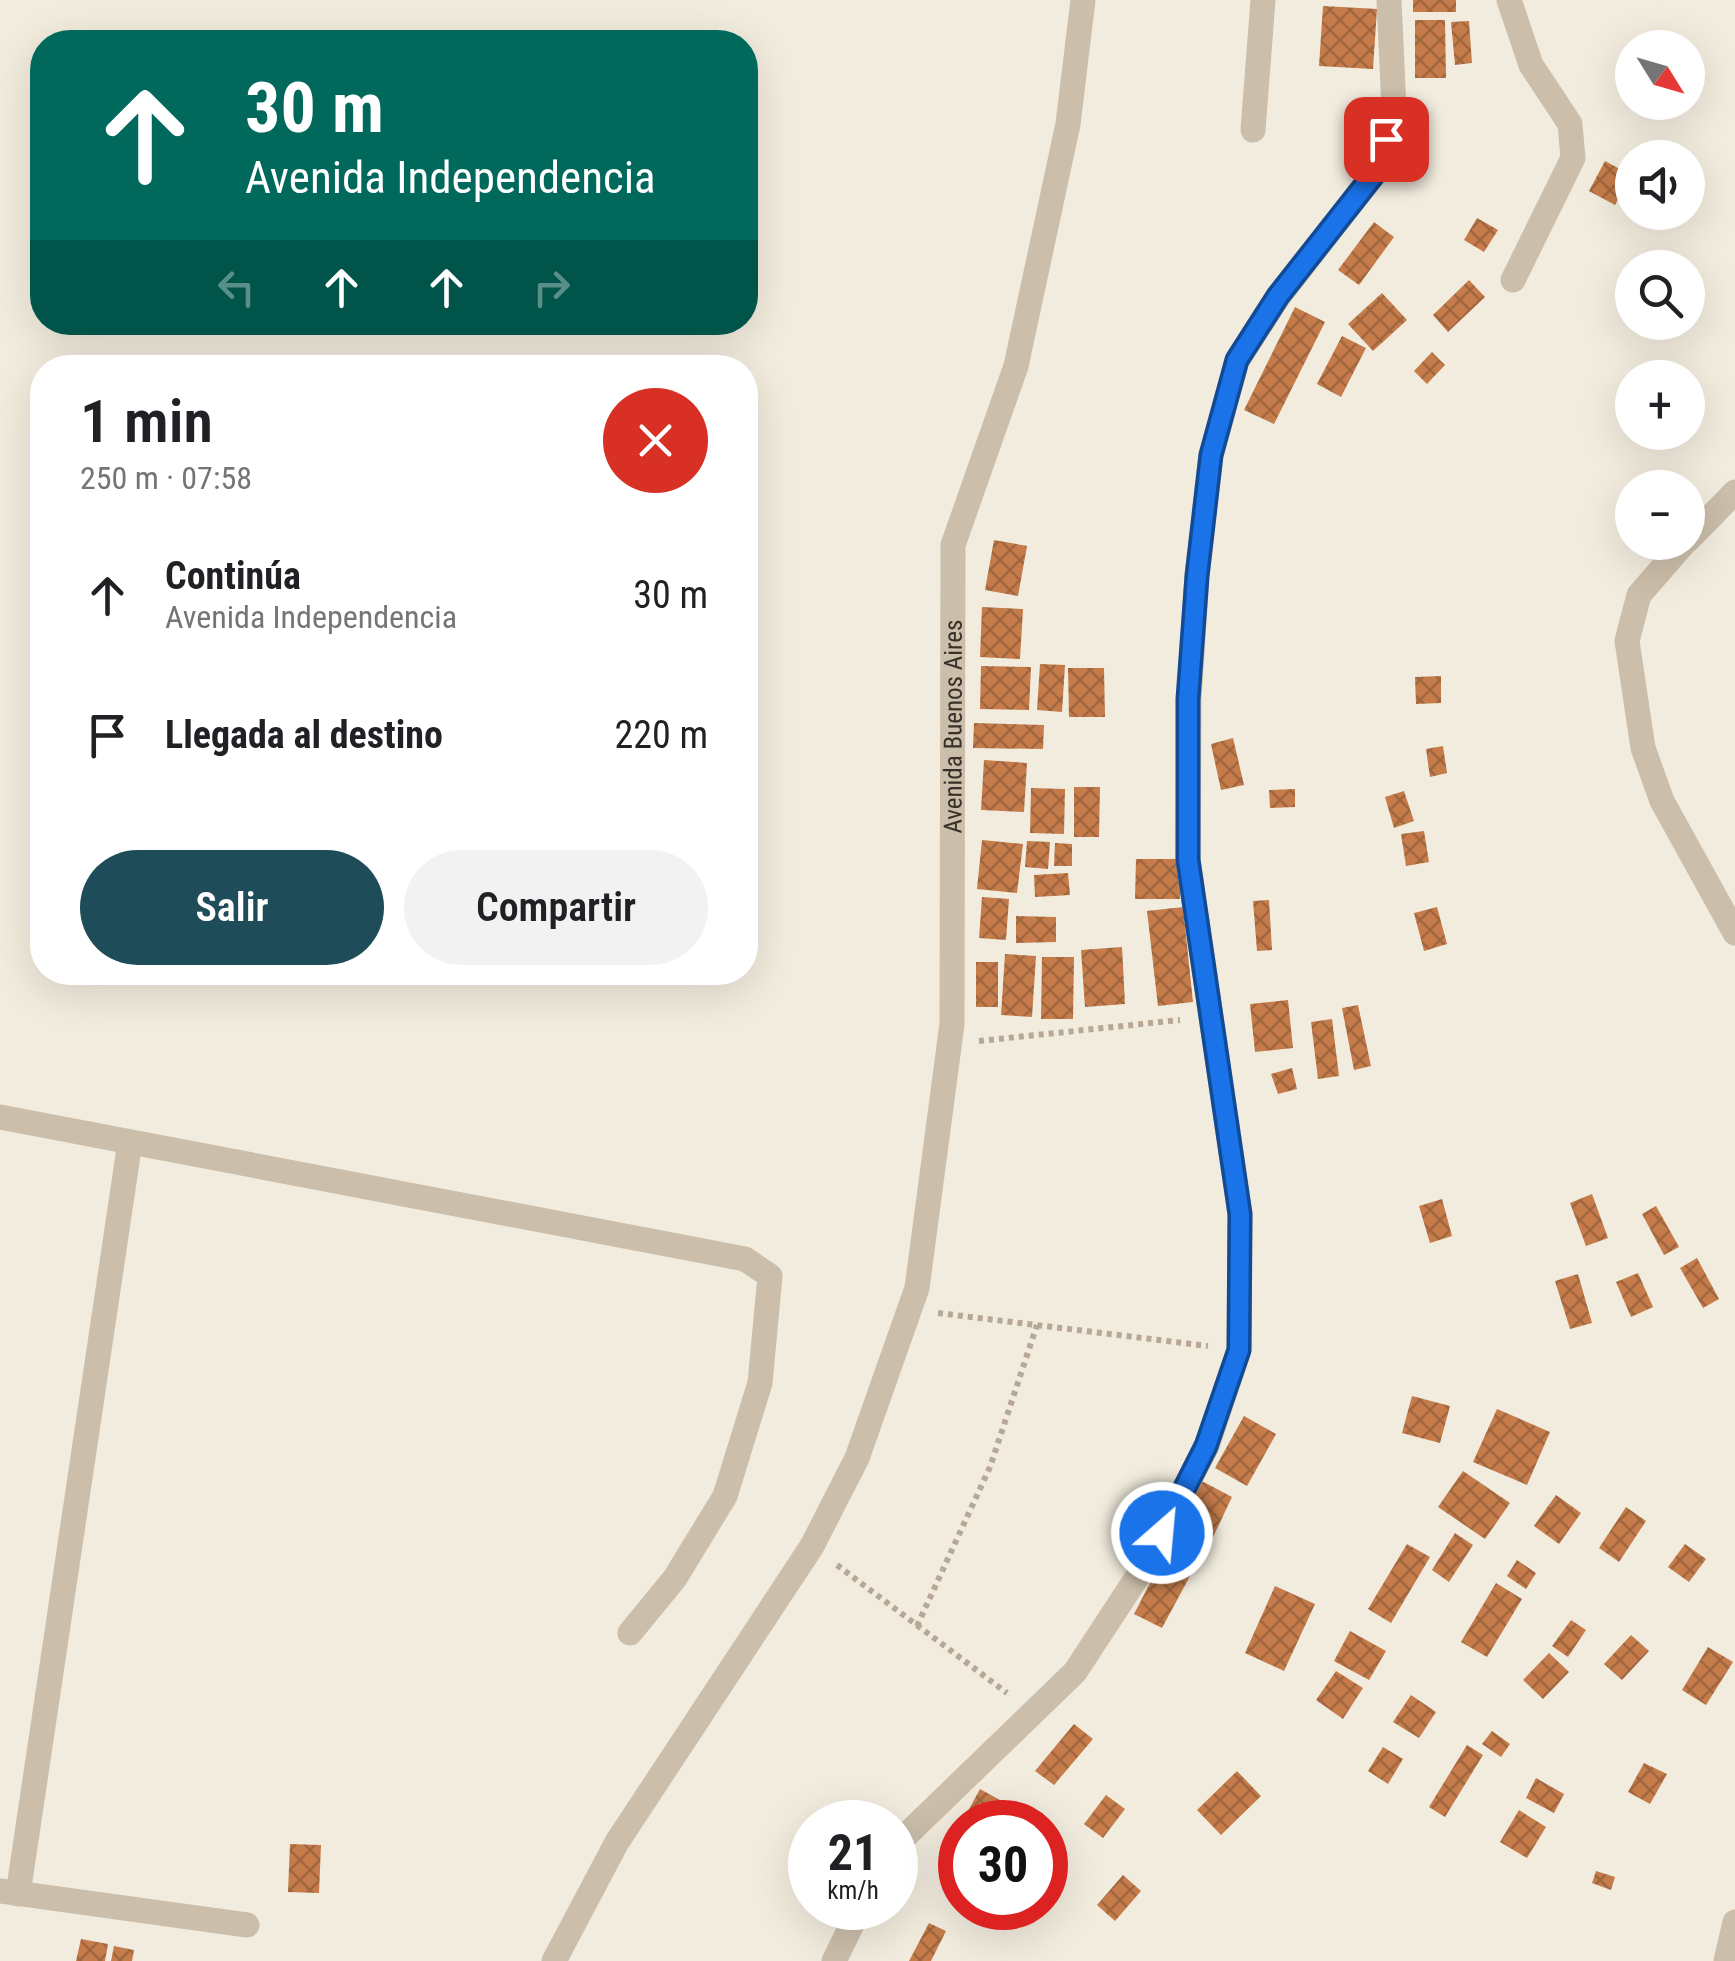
<!DOCTYPE html>
<html lang="es">
<meta charset="utf-8">
<style>
:root{--surface:#fff;--page:#f2f2f2;--text:#202124;--muted:#757577;--accent:#1f4c59}
body{margin:0;font-family:"Roboto Condensed",sans-serif;background:var(--page);color:var(--text);height:100vh;display:flex;flex-direction:column;font-size:38px;white-space:nowrap}
*{box-sizing:border-box;margin:0}
p{font-size:32px;color:var(--muted)}
.icon{flex:none;width:55px;height:55px;fill:none;stroke:currentColor;stroke-width:2;stroke-linecap:round;stroke-linejoin:round}
.map{position:relative;flex:1;overflow:hidden}
.details{position:absolute;left:30px;top:355px;width:728px;height:630px;display:flex;flex-direction:column;background:var(--surface);border-radius:40px;box-shadow:0 10px 40px #0002}
.details>*{flex:none}
.banner{position:absolute;left:30px;top:30px;width:728px;height:305px;border-radius:40px;box-shadow:0 10px 40px #0002;background:#00695c;color:#fff;overflow:hidden}
.needle{width:65px;rotate:127deg}
.fabs{position:absolute;left:1615px;top:30px;display:grid;gap:20px}
.fabs a{display:grid;place-items:center;width:90px;height:90px;border-radius:50%;background:var(--surface);box-shadow:0 10px 40px #0002;font-size:50px}
.speed{position:absolute;left:788px;top:1800px;display:flex;gap:20px;font-size:50px;font-weight:700;text-align:center}
.speed>*{display:grid;place-content:center;width:130px;height:130px;border-radius:50%;background:var(--surface);box-shadow:0 10px 40px #0002;line-height:1}
.speed small{font-size:25px;font-weight:400}
.speed .limit{border:15px solid #d22;background:#fff;color:#111}
.pin{position:absolute;display:grid;place-items:center;width:85px;height:85px;color:#fff;margin:-42px;border-radius:20px;box-shadow:0 5px 15px #0006}
.me{position:absolute;width:110px;margin:-55px;rotate:27deg;stroke-linejoin:round;filter:drop-shadow(0 0 8px #0008)}
.turn{display:flex;align-items:center;gap:35px;height:210px;padding:0 50px;font-size:45px}
.turn .icon{width:130px;height:130px;stroke-width:2.5}
.turn b{display:block;font-size:70px;line-height:85px}
.lanes{display:flex;align-items:center;height:95px;padding:0 50px;background:#0003;justify-content:center;gap:50px;direction:ltr}
.lanes .off{opacity:.35}
.round{display:grid;place-items:center;flex:none;width:105px;height:105px;border-radius:52px;background:var(--page)}
.headline{display:flex;align-items:center;justify-content:space-between;height:170px;padding:0 50px}
h1{font-size:60px;font-weight:600;line-height:75px}
.primary-button{display:flex;gap:20px;margin-top:auto;padding:20px 50px}
.primary-button a{flex:1;height:115px;border-radius:60px;background:var(--accent);color:#fff;font-size:40px;font-weight:600;line-height:115px;text-align:center}
.primary-button a+a{background:var(--page);color:var(--text)}
ul{padding:0;list-style:none}
li{display:flex;align-items:center;gap:30px;height:140px;padding:0 50px}
li div{flex:1}
li b{display:block;font-size:38px}
li em{font-style:normal}
.map>svg:first-child{display:block}
.building{fill:url(#building-cross-hatch)}
.lines{fill:none;stroke-linecap:round;stroke-linejoin:round}
.path{stroke:#b6a894;stroke-width:6;stroke-dasharray:5 5;stroke-linecap:butt}
.minor{stroke:#cbbeaa;stroke-width:25}
.route-casing{stroke:#114b97;stroke-width:25}
.route{stroke:#1a73e8;stroke-width:18}
.labels{text-anchor:middle;dominant-baseline:central;stroke-width:9;stroke-linejoin:round;paint-order:stroke}
.street-label{font-size:25px;fill:#383029;stroke:#faf5ea}
</style>
<div class="map">
<svg width="1735" height="1961" viewBox="0 0 1735 1961">
<defs>
<pattern id="building-cross-hatch" width="8" height="8" patternUnits="userSpaceOnUse" patternTransform="scale(2.5)"><rect width="8" height="8" fill="#c57c4a"/><path d="M0 0l8 8M0 8l8-8" fill="none" stroke="#a1663e"/></pattern>
</defs>
<rect width="100%" height="100%" fill="#f2ecde"/>
<path class="building" d="M1413 0H1456V12H1413Z
M1323 6 1377 9 1373 69 1319 66Z
M1415 20H1445L1446 78H1415Z
M1469 21 1472 63 1455 65 1451 22Z
M1605 161 1631 175 1615 205 1589 191Z
M1477 218 1498 230 1484 252 1464 240Z
M1374 222 1394 237 1359 285 1338 270Z
M1469 280 1485 297 1448 332 1433 315Z
M1382 293 1407 320 1373 351 1348 324Z
M1295 307 1325 322 1274 424 1244 410Z
M1342 336 1366 348 1341 397 1317 384Z
M1432 352 1445 365 1427 384 1414 371Z
M994 540 1027 546 1018 596 985 590Z
M982 607 1023 609 1020 659 980 657Z
M1040 664 1065 665 1062 712 1037 710Z
M981 666 1031 667 1029 710 980 709Z
M1068 668H1104L1105 717H1069Z
M1441 676V703L1416 704 1415 677Z
M974 723 1044 725 1043 749 973 748Z
M1233 738 1244 785 1221 790 1211 744Z
M1443 746 1447 773 1430 777 1426 749Z
M984 760 1027 763 1024 812 981 810Z
M1074 787H1100L1099 837H1074Z
M1031 788 1065 789 1064 834 1030 833Z
M1295 789V807L1270 808 1269 790Z
M1404 791 1414 821 1394 828 1385 797Z
M1424 831 1429 862 1406 866 1401 834Z
M982 840 1023 844 1017 893 977 889Z
M1027 841 1050 842 1048 869 1025 867Z
M1055 843 1072 844V866H1054Z
M1136 859H1180V899H1135Z
M1068 873 1070 895 1035 897 1034 875Z
M982 897 1009 899 1006 940 979 938Z
M1269 900 1272 950 1257 951 1253 901Z
M1183 907 1193 1002 1158 1006 1147 911Z
M1437 907 1447 944 1424 951 1414 913Z
M1016 916 1056 917V942L1016 943Z
M1122 947 1125 1004 1085 1007 1081 950Z
M1005 954 1036 956 1032 1017 1001 1015Z
M1042 957H1074L1073 1019H1041Z
M976 962H998V1007H976Z
M1288 1000 1293 1048 1255 1052 1250 1004Z
M1358 1005 1371 1066 1354 1070 1342 1008Z
M1332 1019 1339 1076 1318 1079 1311 1022Z
M1292 1068 1297 1089 1278 1094 1271 1074Z
M1592 1194 1608 1238 1586 1246 1570 1203Z
M1442 1199 1452 1236 1430 1243 1419 1206Z
M1656 1206 1679 1247 1664 1255 1642 1214Z
M1697 1258 1719 1299 1703 1308 1680 1268Z
M1638 1273 1653 1307 1631 1317 1616 1282Z
M1578 1274 1592 1323 1570 1329 1555 1281Z
M1412 1396 1450 1406 1440 1443 1402 1433Z
M1497 1409 1550 1432 1527 1485 1473 1462Z
M1244 1416 1276 1434 1247 1486 1215 1468Z
M1463 1471 1510 1503 1485 1539 1438 1507Z
M1198 1479 1232 1497 1213 1537 1178 1520Z
M1556 1495 1581 1513 1559 1544 1534 1526Z
M1626 1507 1646 1521 1619 1562 1599 1548Z
M1176 1533 1205 1548 1162 1628 1134 1614Z
M1455 1533 1473 1545 1449 1582 1432 1570Z
M1407 1544 1430 1557 1391 1623 1368 1609Z
M1685 1544 1706 1559 1689 1582 1668 1567Z
M1517 1560 1536 1573 1526 1589 1507 1576Z
M1496 1583 1522 1599 1487 1657 1461 1642Z
M1275 1586 1315 1604 1284 1671 1245 1653Z
M1571 1620 1586 1630 1568 1657 1552 1646Z
M1350 1631 1386 1651 1369 1680 1334 1661Z
M1631 1635 1649 1651 1622 1680 1604 1664Z
M1708 1647 1733 1662 1706 1705 1682 1690Z
M1549 1653 1569 1672 1543 1699 1523 1680Z
M1336 1671 1363 1688 1343 1719 1316 1700Z
M1411 1695 1436 1712 1419 1738 1393 1722Z
M1074 1724 1093 1739 1054 1785 1035 1771Z
M1492 1731 1510 1744 1501 1757 1482 1744Z
M1467 1745 1483 1755 1445 1817 1429 1807Z
M1383 1747 1403 1759 1388 1784 1368 1771Z
M1644 1763 1667 1774 1650 1804 1628 1792Z
M1237 1771 1261 1796 1221 1835 1197 1810Z
M1536 1778 1564 1794 1554 1813 1526 1798Z
M980 1789 1029 1816 1025 1822H962Z
M1106 1795 1125 1809 1103 1838 1084 1824Z
M1519 1810 1546 1827 1527 1858 1500 1842Z
M290 1844 321 1845 319 1893 288 1892Z
M1596 1871 1615 1877 1611 1890 1592 1883Z
M1123 1875 1141 1891 1115 1921 1097 1905Z
M929 1923 946 1931 931 1961H909Z
M81 1939 108 1944 105 1961H76Z
M114 1946 134 1950 132 1961H111Z"/>
<g class="lines">
<path class="path" d="M979 1041 1180 1020
M938 1313 1208 1346
M837 1565 1007 1693
M917 1626 990 1467 1037 1325"/>
<g class="minor">
<path d="M1509 0 1531 65 1570 124 1573 158 1513 280"/>
<path d="M1253 130 1263 0"/>
<path d="M1688 540 1735 492"/>
<path d="M1685 542 1639 595 1627 641 1643 748 1662 801 1735 933"/>
<path d="M0 1117 745 1259 770 1276 760 1383 725 1496 675 1578 630 1633"/>
<path d="M895 1846 1075 1672 1147 1562 1207 1446 1239 1350 1240 1214 1188 860 1189 699 1197 575 1211 455 1237 361 1279 296 1378 169 1394 109 1389 0"/>
<path d="M0 1891 247 1925"/>
<path d="M18 1894 130 1142"/>
<path id="s1" d="M554 1961 617 1842 812 1546 857 1458 917 1288 952 1024 953 545 1016 366 1068 124 1083 0"/>
<path d="M834 1961 860 1908"/>
<path d="M1726 1961 1735 1922"/>
</g>
</g>
<g class="lines">
<g class="route-casing">
<path id="route" d="M1162 1533 1206 1446 1239 1350 1240 1214 1188 860V699L1197 576 1211 455 1237 360 1278 296 1378 169 1386 139"/>
</g>
<use href="#route" class="route"/>
</g>
<g class="labels">
<g class="street-label">
<text stroke="none"><textPath href="#s1" startOffset="1332">Avenida Buenos Aires</textPath></text>
</g>
</g>
</svg>
<div class="fabs">
<a><svg class="needle" viewBox="-14 -14 28 28"><path d="M0-13l5 13h-10z" fill="#e53935"/><path d="M0 13l5-13h-10z" fill="#757577"/></svg></a>
<a><svg class="icon" aria-label="sound" viewBox="0 0 24 24"><path d="M4 9h4l5-4v14l-5-4H4zM17 9q2 3 0 6"/></svg></a>
<a><svg class="icon" aria-label="search" viewBox="0 0 24 24"><circle cx="10" cy="10" r="6"/><path d="M15 15l6 6"/></svg></a>
<a>+</a>
<a>−</a>
</div>
<div class="speed"><div>21<small>km/h</small></div><div class="limit">30</div></div>
<div class="pin" style="left:1386px;top:139px;background:#d93025"><svg class="icon" aria-label="arrive" viewBox="0 0 24 24"><path d="M6 21V4h12l-3 4 3 4H6"/></svg></div>
<svg class="me" style="left:1162px;top:1533px" viewBox="-20 -20 40 40"><circle r="17" fill="#1a73e8" stroke="#fff" stroke-width="3"/><path d="M0-11L8 9 0 5-8 9z" fill="#fff"/></svg>
<div class="banner">
<div class="turn"><svg class="icon" aria-label="ahead" viewBox="0 0 24 24"><path d="M12 20V5M6 11l6-6 6 6"/></svg><div><b>30 m</b>Avenida Independencia</div></div>
<div class="lanes"><svg class="icon off" aria-label="left" viewBox="0 0 24 24"><path d="M17 20v-9H6M10 6l-5 5 5 5"/></svg><svg class="icon" aria-label="ahead" viewBox="0 0 24 24"><path d="M12 20V5M6 11l6-6 6 6"/></svg><svg class="icon" aria-label="ahead" viewBox="0 0 24 24"><path d="M12 20V5M6 11l6-6 6 6"/></svg><svg class="icon off" aria-label="right" viewBox="0 0 24 24"><path d="M7 20v-9h11M14 6l5 5-5 5"/></svg></div>
</div>
<section class="details">
<div class="headline"><div><h1>1 min</h1><p>250 m · 07:58</p></div><a class="round" style="background:#d93025;color:#fff"><svg class="icon" aria-label="close" viewBox="0 0 24 24"><path d="M6 6l12 12M18 6L6 18"/></svg></a></div>
<ul>
<li><svg class="icon" aria-label="ahead" viewBox="0 0 24 24"><path d="M12 20V5M6 11l6-6 6 6"/></svg><div><b>Continúa</b><p>Avenida Independencia</p></div><em>30 m</em></li>
<li><svg class="icon" aria-label="arrive" viewBox="0 0 24 24"><path d="M6 21V4h12l-3 4 3 4H6"/></svg><div><b>Llegada al destino</b></div><em>220 m</em></li>
</ul>
<div class="primary-button"><a>Salir</a><a>Compartir</a></div>
</section>
</div>
